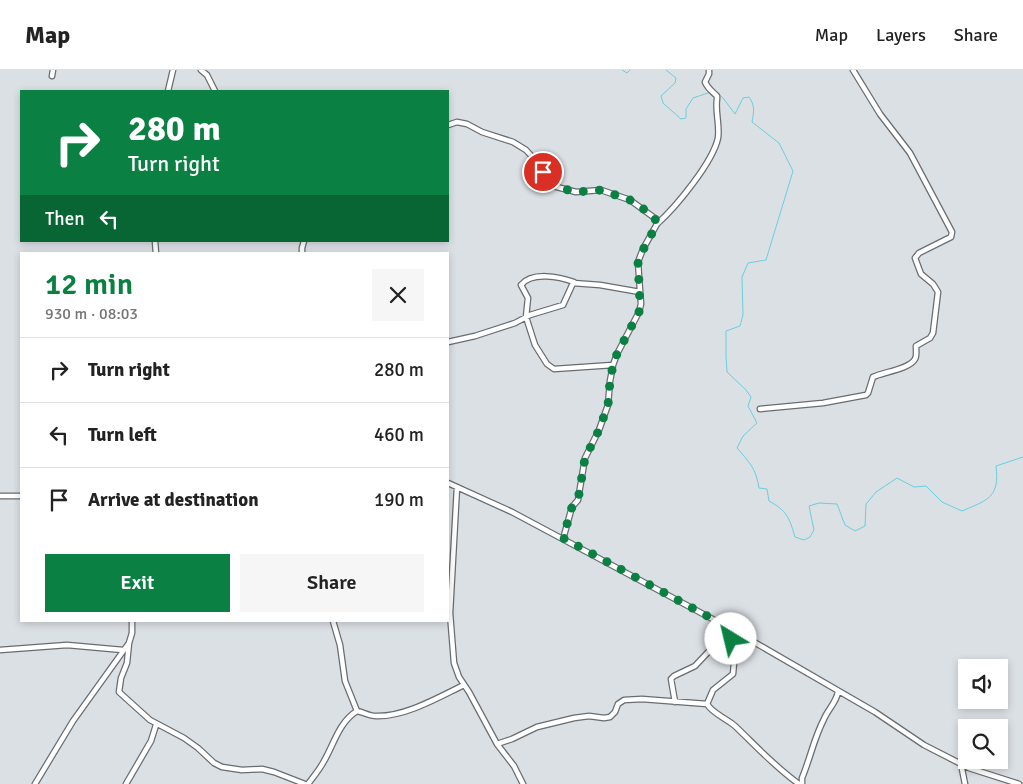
<!DOCTYPE html>
<meta charset="utf-8">
<style>
:root{--surface:#fff;--page:#f6f6f6;--text:#222;--muted:#767676;--line:#e0e0e0;--accent:#0b8043}
body{margin:0;font-family:Signika,sans-serif;background:var(--page);color:var(--text);height:100vh;display:flex;flex-direction:column;font-size:19px;white-space:nowrap}
*{box-sizing:border-box;margin:0}
p{font-size:16px;color:var(--muted)}
.icon{flex:none;width:28px;height:28px;fill:none;stroke:currentColor;stroke-width:2;stroke-linecap:round;stroke-linejoin:round}
.map{position:relative;flex:1;overflow:hidden}
.side{position:absolute;left:20px;top:182px;width:429px;height:370px;display:flex;flex-direction:column;background:var(--surface);border-radius:0px;box-shadow:0 2px 8px #0003}
.side>*{flex:none}
.top-card{position:absolute;left:20px;top:20px;width:429px;height:152px;border-radius:0px;box-shadow:0 2px 8px #0003;background:#0b8043;color:#fff;overflow:hidden}
.fabs{position:absolute;left:958px;top:589px;display:grid;gap:10px}
.fabs a{display:grid;place-items:center;width:50px;height:50px;border-radius:0px;background:var(--surface);box-shadow:0 2px 8px #0003;font-size:25px}
.pin{position:absolute;display:grid;place-items:center;width:42px;height:42px;color:#fff;margin:-21px;border:2px solid #fff;border-radius:50%;box-shadow:0 1px 5px #0007}
.me{position:absolute;width:55px;margin:-28px;rotate:324deg;stroke-linejoin:round;filter:drop-shadow(0 0 4px #0008)}
.turn{display:flex;align-items:center;gap:18px;height:105px;padding:0 25px;font-size:22px}
.turn .icon{width:65px;height:65px;stroke-width:2.5}
.turn b{display:block;font-size:35px;line-height:42px}
.then{display:flex;align-items:center;height:48px;padding:0 25px;background:#0003;gap:10px;font-size:19px}
.round{display:grid;place-items:center;flex:none;width:52px;height:52px;border-radius:0px;background:var(--page)}
.summary{display:flex;align-items:center;justify-content:space-between;height:85px;padding:0 25px}
h1{font-size:30px;font-weight:600;line-height:38px;color:var(--accent)}
.primary-button{display:flex;gap:10px;margin-top:auto;padding:10px 25px}
.primary-button a{flex:1;height:58px;border-radius:0px;background:var(--accent);color:#fff;font-size:20px;font-weight:600;line-height:58px;text-align:center}
.primary-button a+a{background:var(--page);color:var(--text)}
ul{padding:0;list-style:none}
li{display:flex;align-items:center;gap:15px;height:65px;padding:0 25px;border-top:1px solid var(--line)}
li div{flex:1}
li b{display:block;font-size:19px}
li em{font-style:normal}
header{display:flex;align-items:center;gap:30px;box-sizing:border-box;height:70px;padding:0 25px;background:var(--surface);border-bottom:1px solid var(--line)}
header strong{font-size:24px}
nav{display:flex;gap:28px;margin-inline-start:auto;font-size:18px}
.map>svg:first-child{display:block}
.lines{fill:none;stroke-linecap:round;stroke-linejoin:round}
.stream{stroke:#6acedc;stroke-width:1}
.minor-casing{stroke:#686d71;stroke-width:7}
.minor{stroke:#fff;stroke-width:4.5}
.route{stroke:#0b8043;stroke-width:9;stroke-dasharray:0 16.2}
</style>
<header>
<strong>Map</strong>
<nav><a>Map</a><a>Layers</a><a>Share</a></nav>
</header>
<div class="map">
<svg width="1023" height="714" viewBox="0 0 1023 714">
<rect width="100%" height="100%" fill="#dbe0e5"/>
<g class="lines">
<path class="stream" d="M622 0 627 3 630 0
M666 0 676 8 675 13 661 26 663 33 681 49 686 48V39L693 28 711 22
M717 23 723 28 735 44 743 28 749 27C755 35 754 42 752 52L779 73 793 101 766 190 748 193 742 207 743 245 740 256 726 261V286L727 302 746 320 751 327 748 336 757 353 743 366 737 378C749 392 756 398 759 418L767 419 769 431C787 441 789 447 795 467L804 470 810 467 814 460 809 436 819 433 837 434 845 455 855 461 865 456 866 434 876 422 897 408 914 417 926 416 942 432 962 441C988 430 1000 427 996 396L1023 387"/>
<g class="minor-casing">
<path id="minor" d="M201 0 207 5 215 21
M52 6 53 0
M168 21 173 0
M448 55 457 52 467 54 482 62 513 72 526 80 537 92 549 113 553 116 576 122 601 120 630 130 656 149 657 154 643 179 638 192 641 234 639 242 617 284 613 295 610 311 608 335 599 360 585 388 578 430 572 437 563 469
M657 154C676 137 713 92 718 68 720 55 715 42 717 29V26C712 21 708 19 705 12L709 4V0
M155 171 156 184
M302 184V178L304 171
M574 212C560 207 532 201 521 215L528 228 526 247 535 275 547 294 554 299 613 295
M448 272 475 266 515 253 530 245 563 235 573 213 600 215 640 222
M760 339 823 333 866 325 868 323 873 307C883 302 910 299 915 289 917 286 916 280 916 276L930 268 933 263 938 222 933 214 921 204 915 188 919 183 951 167 952 162 910 83 880 44 853 0
M448 413 512 442 735 561 875 642 924 675 969 698 1019 714
M457 417 450 543 454 593 459 607 469 622 497 674 514 696 523 714
M0 426H21
M333 551 340 575 345 611 357 641
M735 561 731 569 735 581 733 604 713 620 707 634C713 644 726 648 735 656 756 676 775 697 799 714
M129 573 127 593 121 608 119 622 150 650 184 668 198 678 214 693 222 697 242 700 262 699 274 702 305 714
M0 580 67 575 123 580
M675 632 671 609 674 606 695 596 711 579 726 557
M497 674 512 669 537 657 574 648 589 646 604 648 610 647 615 642 618 634 624 630 642 629 707 634
M961 694 965 714
M35 714 73 651 129 573 132 563V551
M126 714 151 671 156 655
M308 714C314 706 320 699 324 691 334 674 339 652 357 641 363 642 369 646 376 646 405 647 439 627 464 615
M802 714V708C810 689 814 668 824 649 828 639 836 633 838 622"/>
</g>
<use href="#minor" class="minor"/>
</g>
<g class="lines">
<path class="route" d="M543 102 549 113 553 116 576 122 601 120 630 130 654 146 657 154 643 180 638 192 640 234 639 242 617 284 613 295 610 311 608 335 599 360 585 388 578 430 572 437 563 468 735 561 731 569"/>
</g>
</svg>
<div class="fabs">
<a><svg class="icon" aria-label="sound" viewBox="0 0 24 24"><path d="M4 9h4l5-4v14l-5-4H4zM17 9q2 3 0 6"/></svg></a>
<a><svg class="icon" aria-label="search" viewBox="0 0 24 24"><circle cx="10" cy="10" r="6"/><path d="M15 15l6 6"/></svg></a>
</div>
<div class="pin" style="left:543px;top:102px;background:#d93025"><svg class="icon" aria-label="arrive" viewBox="0 0 24 24"><path d="M6 21V4h12l-3 4 3 4H6"/></svg></div>
<svg class="me" style="left:731px;top:569px" viewBox="-20 -20 40 40"><circle r="19" fill="#fff"/><path d="M0-13L10 11 0 6-10 11z" fill="#0b8043"/></svg>
<div class="top-card">
<div class="turn"><svg class="icon" aria-label="right" viewBox="0 0 24 24"><path d="M7 20v-9h11M14 6l5 5-5 5"/></svg><div><b>280 m</b>Turn right</div></div>
<div class="then">Then<svg class="icon" aria-label="left" viewBox="0 0 24 24"><path d="M17 20v-9H6M10 6l-5 5 5 5"/></svg></div>
</div>
<section class="side">
<div class="summary"><div><h1>12 min</h1><p>930 m · 08:03</p></div><a class="round"><svg class="icon" aria-label="close" viewBox="0 0 24 24"><path d="M6 6l12 12M18 6L6 18"/></svg></a></div>
<ul>
<li><svg class="icon" aria-label="right" viewBox="0 0 24 24"><path d="M7 20v-9h11M14 6l5 5-5 5"/></svg><div><b>Turn right</b></div><em>280 m</em></li>
<li><svg class="icon" aria-label="left" viewBox="0 0 24 24"><path d="M17 20v-9H6M10 6l-5 5 5 5"/></svg><div><b>Turn left</b></div><em>460 m</em></li>
<li><svg class="icon" aria-label="arrive" viewBox="0 0 24 24"><path d="M6 21V4h12l-3 4 3 4H6"/></svg><div><b>Arrive at destination</b></div><em>190 m</em></li>
</ul>
<div class="primary-button"><a>Exit</a><a>Share</a></div>
</section>
</div>
